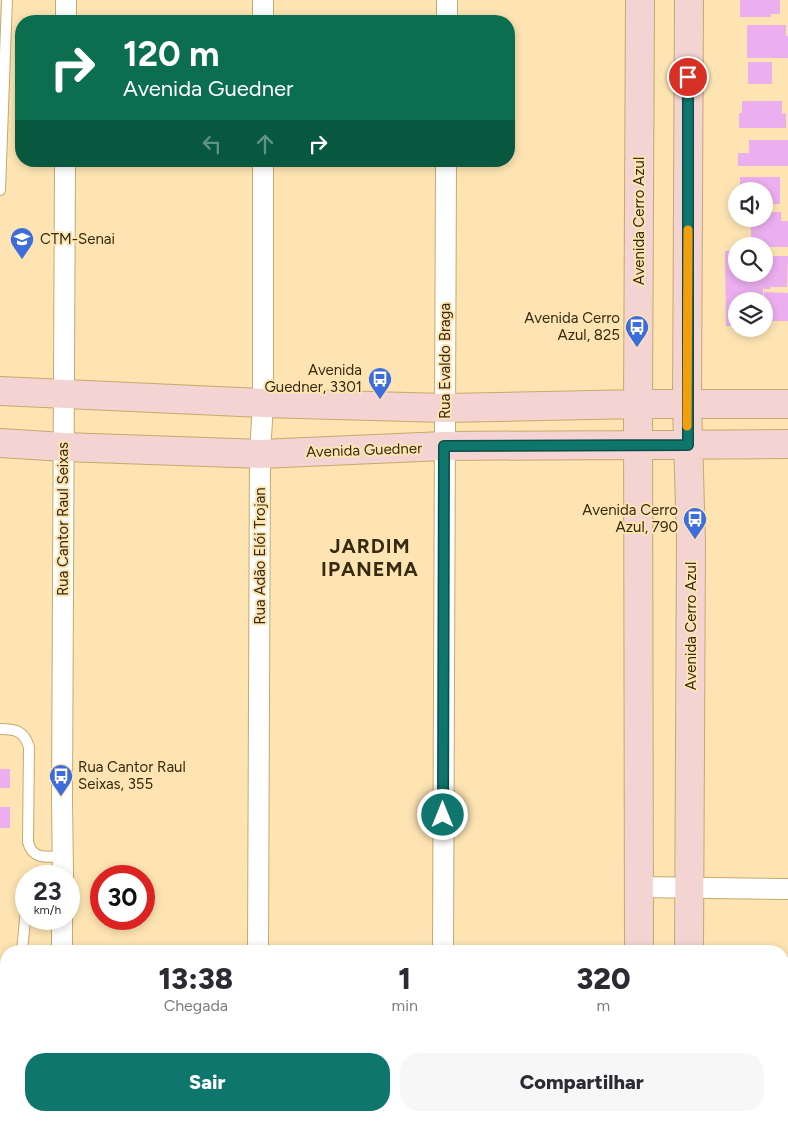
<!DOCTYPE html>
<html lang="pt">
<meta charset="utf-8">
<style>
:root{--surface:#fff;--page:#f7f7f7;--text:#2b2b33;--muted:#7c7c81;--accent:#0f766e}
body{margin:0;font-family:Figtree,sans-serif;background:var(--page);color:var(--text);height:100vh;display:flex;flex-direction:column;font-size:19px;white-space:nowrap}
*{box-sizing:border-box;margin:0}
p{font-size:16px;color:var(--muted)}
.icon{flex:none;width:28px;height:28px;fill:none;stroke:currentColor;stroke-width:2;stroke-linecap:round;stroke-linejoin:round}
.map{position:relative;flex:1;overflow:hidden}
.side{position:absolute;left:0px;top:945px;width:789px;height:176px;display:flex;flex-direction:column;background:var(--surface);border-radius:20px 20px 0 0;box-shadow:0 2px 8px #0003}
.side>*{flex:none}
.hud{position:absolute;left:15px;top:15px;width:500px;height:152px;border-radius:20px;box-shadow:0 2px 8px #0003;background:#0b6e4f;color:#fff;overflow:hidden}
.buttons{position:absolute;left:728px;top:182px;display:grid;gap:10px}
.buttons a{display:grid;place-items:center;width:45px;height:45px;border-radius:50%;background:var(--surface);box-shadow:0 2px 8px #0003;font-size:25px}
.speed{position:absolute;left:15px;top:865px;display:flex;gap:10px;font-size:25px;font-weight:700;text-align:center}
.speed>*{display:grid;place-content:center;width:65px;height:65px;border-radius:50%;background:var(--surface);box-shadow:0 2px 8px #0003;line-height:1}
.speed small{font-size:12px;font-weight:400}
.speed .limit{border:8px solid #d22;background:#fff;color:#111}
.pin{position:absolute;display:grid;place-items:center;width:42px;height:42px;color:#fff;margin:-21px;border:2px solid #fff;border-radius:50%;box-shadow:0 1px 5px #0007}
.me{position:absolute;width:55px;margin:-28px;rotate:0deg;stroke-linejoin:round;filter:drop-shadow(0 0 4px #0008)}
.turn{display:flex;align-items:center;gap:18px;height:105px;padding:0 25px;font-size:22px}
.turn .icon{width:65px;height:65px;stroke-width:2.5}
.turn b{display:block;font-size:35px;line-height:42px}
.lanes{display:flex;align-items:center;height:48px;padding:0 25px;background:#0003;justify-content:center;gap:25px;direction:ltr}
.lanes .off{opacity:.35}
.eta{display:flex;justify-content:space-evenly;align-items:center;height:85px;text-align:center}
.eta b{font-size:30px;font-weight:800;line-height:35px}
.button{display:flex;gap:10px;margin-top:auto;padding:10px 25px}
.button a{flex:1;height:58px;border-radius:20px;background:var(--accent);color:#fff;font-size:20px;font-weight:800;line-height:58px;text-align:center}
.button a+a{background:var(--page);color:var(--text)}
.map>svg:first-child{display:block}
.building{fill:#ebaeef}
.lines{fill:none;stroke-linecap:round;stroke-linejoin:round}
.lane-casing{stroke:#c7a96b;stroke-width:12}
.street-casing{stroke:#c7a96b;stroke-width:22}
.secondary-casing{stroke:#c7a96b;stroke-width:30}
.lane{stroke:#fff;stroke-width:10}
.street{stroke:#fff;stroke-width:20}
.secondary{stroke:#f4d4d2;stroke-width:28}
.route-casing{stroke:#0a4d48;stroke-width:12}
.route{stroke:#0f766e;stroke-width:9}
.slow{stroke:#f59e0b;stroke-width:9}
.labels{text-anchor:middle;dominant-baseline:central;stroke-width:4;stroke-linejoin:round;paint-order:stroke}
.street-label{font-size:15px;fill:#362a10;stroke:#fde4b2}
.poi-label{font-size:15px;fill:#362a10;stroke:#fde4b2;text-anchor:end}
.district-label{font-size:20px;font-weight:bold;letter-spacing:1px;fill:#362a10;stroke:#fde4b2}
</style>
<div class="map">
<svg width="788" height="1121" viewBox="0 0 788 1121">
<rect width="100%" height="100%" fill="#fde4b2"/>
<path class="building" d="M740 0H780V14H771V17H740Z
M747 25H786V36H788V58H747Z
M748 62H772V84H748Z
M742 101H782V114L786 113V128H739V113H742Z
M749 140H788V166H738V153H749Z
M740 177H780V204H764V191H740Z
M764 212H781V221H788V247H764L760 246V242L751 243V221H760V219H764Z
M764 250H769V256H788L787 287H770V289H763V301H736V326H726L725 251H736V274H764Z
M764 292 788 293V321H764Z
M0 769H10V788H0Z
M0 807H10V828H0Z"/>
<g class="lines">
<g class="lane-casing">
<path id="lane" d="M0 190 7 0
M0 729C16 729 24 731 29 747L28 842C32 860 48 857 63 856
M22 951 26 909
M0 1037 6 1030"/>
</g>
<g class="street-casing">
<path id="street" d="M66 21V0
M263 21V0
M447 21V0
M63 876 62 799 65 161
M639 887 788 889
M62 951V919
M258 951 260 454 263 403V161
M443 951 446 161
M0 1077 6 1078
M60 1121V1115
M257 1121V1115
M442 1121V1115"/>
</g>
<g class="secondary-casing">
<path id="secondary" d="M0 391 263 403 445 408 638 404H788
M0 443 64 447 260 454 444 446 788 444
M639 951 638 404 640 0
M689 951 691 541 687 405 689 0
M639 1121V1115
M687 1121V1115"/>
</g>
<use href="#lane" class="lane"/>
<use href="#street" class="street"/>
<use href="#secondary" class="secondary"/>
</g>
<g class="lines">
<g class="route-casing">
<path id="route" d="M443 815 444 446 688 445V77"/>
</g>
<use href="#route" class="route"/>
<path class="slow" d="M687 426 688 230"/>
</g>
<defs>
<g id="university-pin" transform="scale(1.25)"><path d="M0 17L-7.5 6A9.5 9.5 0 1 1 7.5 6Z" fill="#3d6cdc" stroke="#fde4b2"/><path d="M0-5L7-2L0 1L-7-2ZM-4 1L0 2.5L4 1V4Q0 6-4 4Z" fill="#fff"/></g>
<g id="bus-pin" transform="scale(1.25)"><path d="M0 17L-7.5 6A9.5 9.5 0 1 1 7.5 6Z" fill="#3d6cdc" stroke="#fde4b2"/><path d="M-5-6H5V4H4V6H2V4H-2V6H-4V4H-5ZM-3.5-4V0h7V-4ZM-3.5 1.2v1.5H-2V1.2ZM2 1.2v1.5H3.5V1.2Z" fill="#fff"/></g>
</defs>
<g fill-rule="evenodd">
<use href="#university-pin" x="22" y="239"/>
<use href="#bus-pin" x="637" y="327"/>
<use href="#bus-pin" x="380" y="379"/>
<use href="#bus-pin" x="695" y="519"/>
<use href="#bus-pin" x="61" y="776"/>
</g>
<g class="labels">
<g class="street-label">
<text transform="translate(639 221) rotate(-90)">Avenida Cerro Azul</text>
<text transform="translate(445 361) rotate(-90)">Rua Evaldo Braga</text>
<text transform="translate(364 450) rotate(-2)">Avenida Guedner</text>
<text transform="translate(63 519) rotate(-90)">Rua Cantor Raul Seixas</text>
<text transform="translate(260 556) rotate(-90)">Rua Adão Elói Trojan</text>
<text transform="translate(691 626) rotate(-90)">Avenida Cerro Azul</text>
</g>
<g class="poi-label">
<text x="40" y="239" text-anchor="start">CTM-Senai</text>
<text x="620" y="318">Avenida Cerro<tspan x="620" dy="17">Azul, 825</tspan></text>
<text x="362" y="370">Avenida<tspan x="362" dy="17">Guedner, 3301</tspan></text>
<text x="678" y="510">Avenida Cerro<tspan x="678" dy="17">Azul, 790</tspan></text>
<text x="78" y="767" text-anchor="start">Rua Cantor Raul<tspan x="78" dy="17">Seixas, 355</tspan></text>
</g>
<g class="district-label">
<text x="370" y="546">JARDIM<tspan x="370" dy="23">IPANEMA</tspan></text>
</g>
</g>
</svg>
<div class="buttons">
<a><svg class="icon" aria-label="sound" viewBox="0 0 24 24"><path d="M4 9h4l5-4v14l-5-4H4zM17 9q2 3 0 6"/></svg></a>
<a><svg class="icon" aria-label="search" viewBox="0 0 24 24"><circle cx="10" cy="10" r="6"/><path d="M15 15l6 6"/></svg></a>
<a><svg class="icon" aria-label="layers" viewBox="0 0 24 24"><path d="M12 4l9 5-9 5-9-5zM3 14l9 5 9-5"/></svg></a>
</div>
<div class="speed"><div>23<small>km/h</small></div><div class="limit">30</div></div>
<div class="pin" style="left:688px;top:77px;background:#d93025"><svg class="icon" aria-label="arrive" viewBox="0 0 24 24"><path d="M6 21V4h12l-3 4 3 4H6"/></svg></div>
<svg class="me" style="left:443px;top:815px" viewBox="-20 -20 40 40"><circle r="17" fill="#0f766e" stroke="#fff" stroke-width="3"/><path d="M0-11L8 9 0 5-8 9z" fill="#fff"/></svg>
<div class="hud">
<div class="turn"><svg class="icon" aria-label="right" viewBox="0 0 24 24"><path d="M7 20v-9h11M14 6l5 5-5 5"/></svg><div><b>120 m</b>Avenida Guedner</div></div>
<div class="lanes"><svg class="icon off" aria-label="left" viewBox="0 0 24 24"><path d="M17 20v-9H6M10 6l-5 5 5 5"/></svg><svg class="icon off" aria-label="ahead" viewBox="0 0 24 24"><path d="M12 20V5M6 11l6-6 6 6"/></svg><svg class="icon" aria-label="right" viewBox="0 0 24 24"><path d="M7 20v-9h11M14 6l5 5-5 5"/></svg></div>
</div>
<section class="side">
<div class="eta">
<div><b>13:38</b><p>Chegada</p></div>
<div><b>1</b><p>min</p></div>
<div><b>320</b><p>m</p></div>
</div>
<div class="button"><a>Sair</a><a>Compartilhar</a></div>
</section>
</div>
